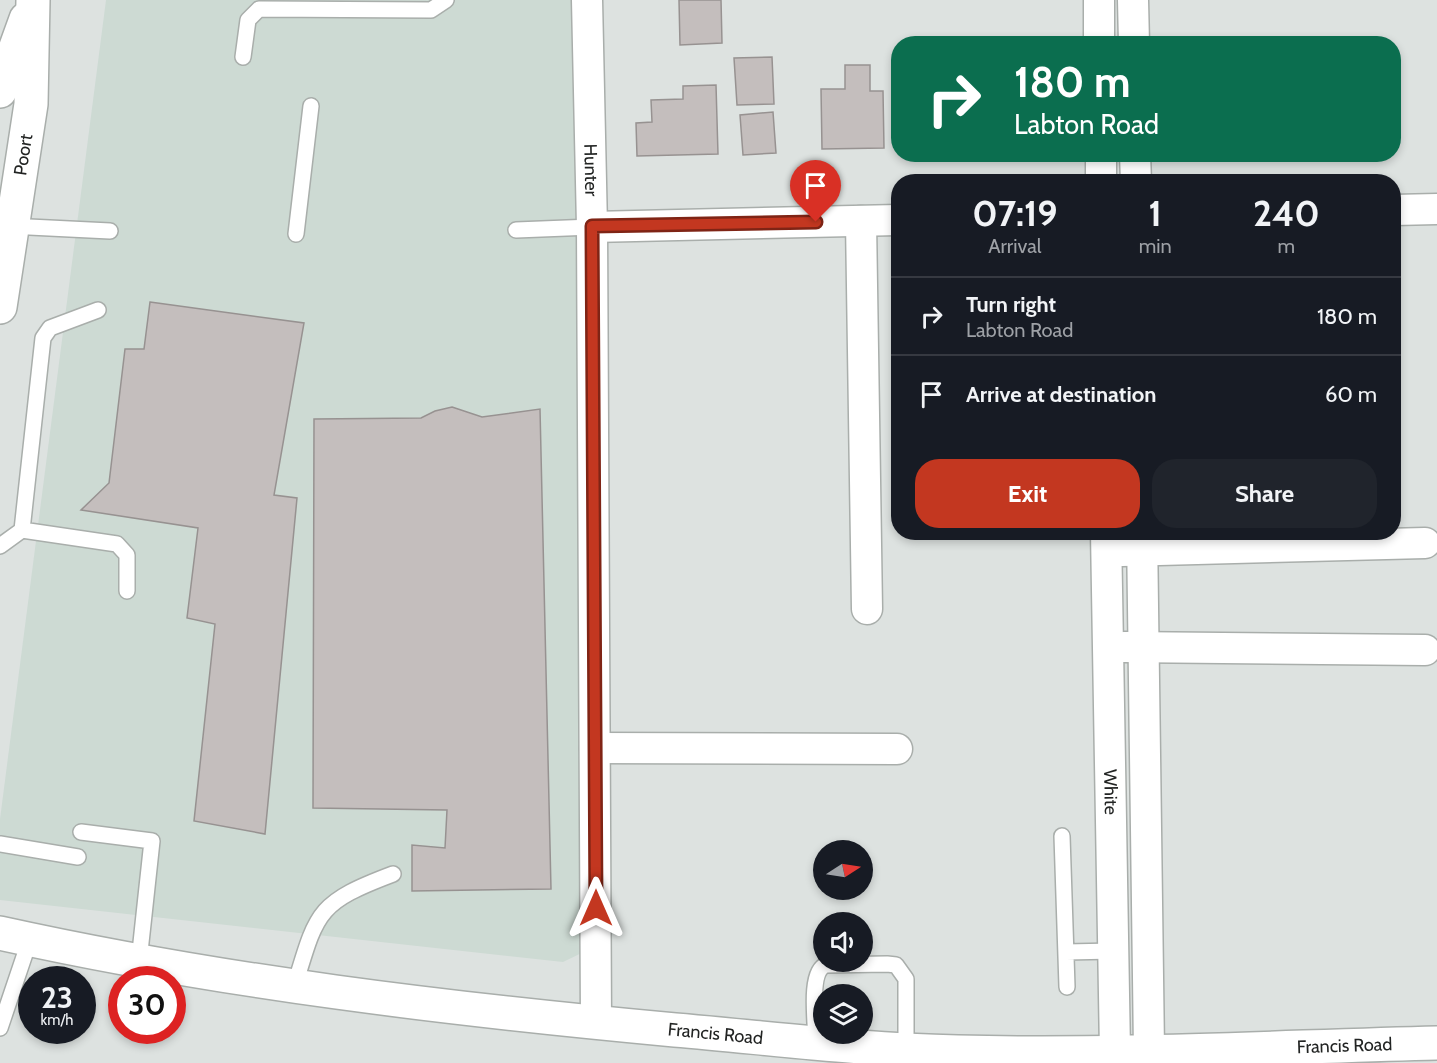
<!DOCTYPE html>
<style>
:root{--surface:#171b24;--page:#20242c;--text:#f1f3f6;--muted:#9ea1a6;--line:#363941;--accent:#c33720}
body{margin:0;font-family:Cabin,sans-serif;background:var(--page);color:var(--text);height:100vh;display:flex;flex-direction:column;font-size:22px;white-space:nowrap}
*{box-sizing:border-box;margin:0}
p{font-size:20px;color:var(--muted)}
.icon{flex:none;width:33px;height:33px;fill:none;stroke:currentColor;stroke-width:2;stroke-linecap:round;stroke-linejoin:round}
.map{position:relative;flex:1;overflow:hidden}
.drawer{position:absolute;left:891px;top:174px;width:510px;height:366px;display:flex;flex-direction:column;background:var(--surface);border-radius:24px;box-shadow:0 3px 9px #0003}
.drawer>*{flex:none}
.guide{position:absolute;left:891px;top:36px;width:510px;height:126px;border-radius:24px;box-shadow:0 3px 9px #0003;background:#0b6e4f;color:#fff;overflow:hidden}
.needle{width:39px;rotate:78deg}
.fabs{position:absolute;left:813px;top:840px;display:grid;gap:12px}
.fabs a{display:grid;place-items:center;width:60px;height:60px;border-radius:50%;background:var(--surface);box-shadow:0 3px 9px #0003;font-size:30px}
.speed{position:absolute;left:18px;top:966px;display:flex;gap:12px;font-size:30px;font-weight:700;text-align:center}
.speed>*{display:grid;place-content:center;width:78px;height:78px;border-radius:50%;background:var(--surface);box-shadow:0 3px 9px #0003;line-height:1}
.speed small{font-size:15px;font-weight:400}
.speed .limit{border:9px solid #d22;background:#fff;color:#111}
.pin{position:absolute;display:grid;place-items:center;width:51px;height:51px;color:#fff;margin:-62px -26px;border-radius:50% 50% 50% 0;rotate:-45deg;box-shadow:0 0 6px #0007}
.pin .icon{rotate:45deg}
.me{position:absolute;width:66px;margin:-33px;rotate:0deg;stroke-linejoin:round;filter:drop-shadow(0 0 4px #0008)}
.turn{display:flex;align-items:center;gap:21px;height:126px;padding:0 24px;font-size:27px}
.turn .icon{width:78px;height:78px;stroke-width:2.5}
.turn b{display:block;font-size:42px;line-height:51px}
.eta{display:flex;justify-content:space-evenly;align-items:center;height:102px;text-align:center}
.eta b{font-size:36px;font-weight:700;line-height:42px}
.action{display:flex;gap:12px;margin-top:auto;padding:12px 24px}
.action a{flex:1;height:69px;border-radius:24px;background:var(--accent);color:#fff;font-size:24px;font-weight:700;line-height:69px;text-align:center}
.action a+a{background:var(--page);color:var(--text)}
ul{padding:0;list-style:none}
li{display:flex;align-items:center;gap:18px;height:78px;padding:0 24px;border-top:2px solid var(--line)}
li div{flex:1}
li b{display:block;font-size:22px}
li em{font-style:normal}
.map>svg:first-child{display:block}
.built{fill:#cddad3}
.building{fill:#c4bebd;stroke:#979291;stroke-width:1.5}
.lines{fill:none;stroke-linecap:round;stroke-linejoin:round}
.service-casing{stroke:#a9aeab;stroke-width:18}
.minor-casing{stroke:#a9aeab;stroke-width:33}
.tertiary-casing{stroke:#a9aeab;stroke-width:36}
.service{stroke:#fff;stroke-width:15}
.minor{stroke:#fff;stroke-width:30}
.tertiary{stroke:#fff;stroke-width:33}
.route-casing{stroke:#7f2415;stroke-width:15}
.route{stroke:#c33720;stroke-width:10}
.labels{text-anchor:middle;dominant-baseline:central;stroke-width:6;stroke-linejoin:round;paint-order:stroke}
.street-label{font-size:18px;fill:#222423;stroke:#eaf0ed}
</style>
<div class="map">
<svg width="1437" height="1063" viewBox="0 0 1437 1063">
<rect width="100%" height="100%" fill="#dde2e0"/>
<path class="built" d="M106 0H580L592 948 563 962 0 900V819Z"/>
<path class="building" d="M679 0H721L722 43 680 45Z
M772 57 774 104 737 105 734 58Z
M845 65H870V91H883L884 148 822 149 821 89H845Z
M716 85 718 154 637 156 636 123 652 122 651 100 683 99V86Z
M773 112 776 153 743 155 740 115Z
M150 302 304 323 274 495 297 498 265 834 194 821 215 624 187 618 198 528 81 510 109 483 125 349H144Z
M452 407 482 417 540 409 551 889 412 891V845L445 848 447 810 313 808 314 419 421 418 435 411Z"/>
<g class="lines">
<g class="service-casing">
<path id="service" d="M243 57 248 20 259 9 431 10 446 0
M9 226 110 231
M516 230 592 227
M296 234 311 106
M22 530 43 338 50 328 98 310
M0 546 22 530 117 544 127 555V591
M81 832 152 841 139 961
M1062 836 1067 987
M0 844 78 857
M1066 952 1114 951
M294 988C317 912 316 903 393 874
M0 1028 30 939
M816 1042C816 1025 808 971 826 965L887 964 896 965 906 979V1050"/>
</g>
<g class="minor-casing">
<g id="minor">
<path id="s1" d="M587 0 592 227 596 1023"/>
<path d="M1099 0V44"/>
<path d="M1133 0 1134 44"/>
<path d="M1101 154V182"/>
<path d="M1135 154 1136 182"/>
<path d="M1394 210 1437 209"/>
<path d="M861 221 867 609"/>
<path d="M592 227 898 220"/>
<path id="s2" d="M1106 532 1115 1052 1118 1063"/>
<path d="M1142 532 1149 1051 1144 1063"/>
<path d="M1122 551 1425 543"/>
<path d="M1124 647 1425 650"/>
<path d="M595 748 897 749"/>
</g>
</g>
<g class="tertiary-casing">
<g id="tertiary">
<path d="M0 91 26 19"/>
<path id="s3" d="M0 307 31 104 33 0"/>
<path id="s4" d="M0 933C222 982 449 1009 675 1030 769 1038 863 1050 958 1052 1117 1056 1277 1047 1437 1043"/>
</g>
</g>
<use href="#service" class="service"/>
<use href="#minor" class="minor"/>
<use href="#tertiary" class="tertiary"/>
</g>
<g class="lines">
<g class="route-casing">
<path id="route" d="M596 908 592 226 816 222"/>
</g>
<use href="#route" class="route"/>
</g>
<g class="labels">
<g class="street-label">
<text stroke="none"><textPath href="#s3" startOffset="154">Poort</textPath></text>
<text stroke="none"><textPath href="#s1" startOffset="170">Hunter</textPath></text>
<text stroke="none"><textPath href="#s2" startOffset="260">White</textPath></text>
<text stroke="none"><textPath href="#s4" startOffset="723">Francis Road</textPath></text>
<text stroke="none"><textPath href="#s4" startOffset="1353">Francis Road</textPath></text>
</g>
</g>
</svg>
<div class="fabs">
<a><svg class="needle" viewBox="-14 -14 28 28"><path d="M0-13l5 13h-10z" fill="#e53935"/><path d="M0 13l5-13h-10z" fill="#9ea1a6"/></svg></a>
<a><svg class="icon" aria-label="sound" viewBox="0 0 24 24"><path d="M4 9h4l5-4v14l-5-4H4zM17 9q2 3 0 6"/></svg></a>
<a><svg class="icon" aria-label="layers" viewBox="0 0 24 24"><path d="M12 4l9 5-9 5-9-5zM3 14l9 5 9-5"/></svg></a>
</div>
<div class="speed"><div>23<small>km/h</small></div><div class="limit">30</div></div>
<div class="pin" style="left:816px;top:222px;background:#d93025"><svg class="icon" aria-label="arrive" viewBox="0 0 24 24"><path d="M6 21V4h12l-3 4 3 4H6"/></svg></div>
<svg class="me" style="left:596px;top:908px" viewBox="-20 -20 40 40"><path d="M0-17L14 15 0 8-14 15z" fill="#c33720" stroke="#fff" stroke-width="4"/></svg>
<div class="guide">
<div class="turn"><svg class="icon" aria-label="right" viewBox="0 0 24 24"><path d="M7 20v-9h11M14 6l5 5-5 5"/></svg><div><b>180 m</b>Labton Road</div></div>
</div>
<section class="drawer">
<div class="eta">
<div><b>07:19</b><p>Arrival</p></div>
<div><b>1</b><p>min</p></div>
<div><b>240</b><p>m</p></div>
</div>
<ul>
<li><svg class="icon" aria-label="right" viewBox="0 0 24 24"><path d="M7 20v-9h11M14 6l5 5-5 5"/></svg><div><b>Turn right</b><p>Labton Road</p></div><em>180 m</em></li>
<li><svg class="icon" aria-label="arrive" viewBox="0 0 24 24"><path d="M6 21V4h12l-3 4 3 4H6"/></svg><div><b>Arrive at destination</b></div><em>60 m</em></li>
</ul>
<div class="action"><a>Exit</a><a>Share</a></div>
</section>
</div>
